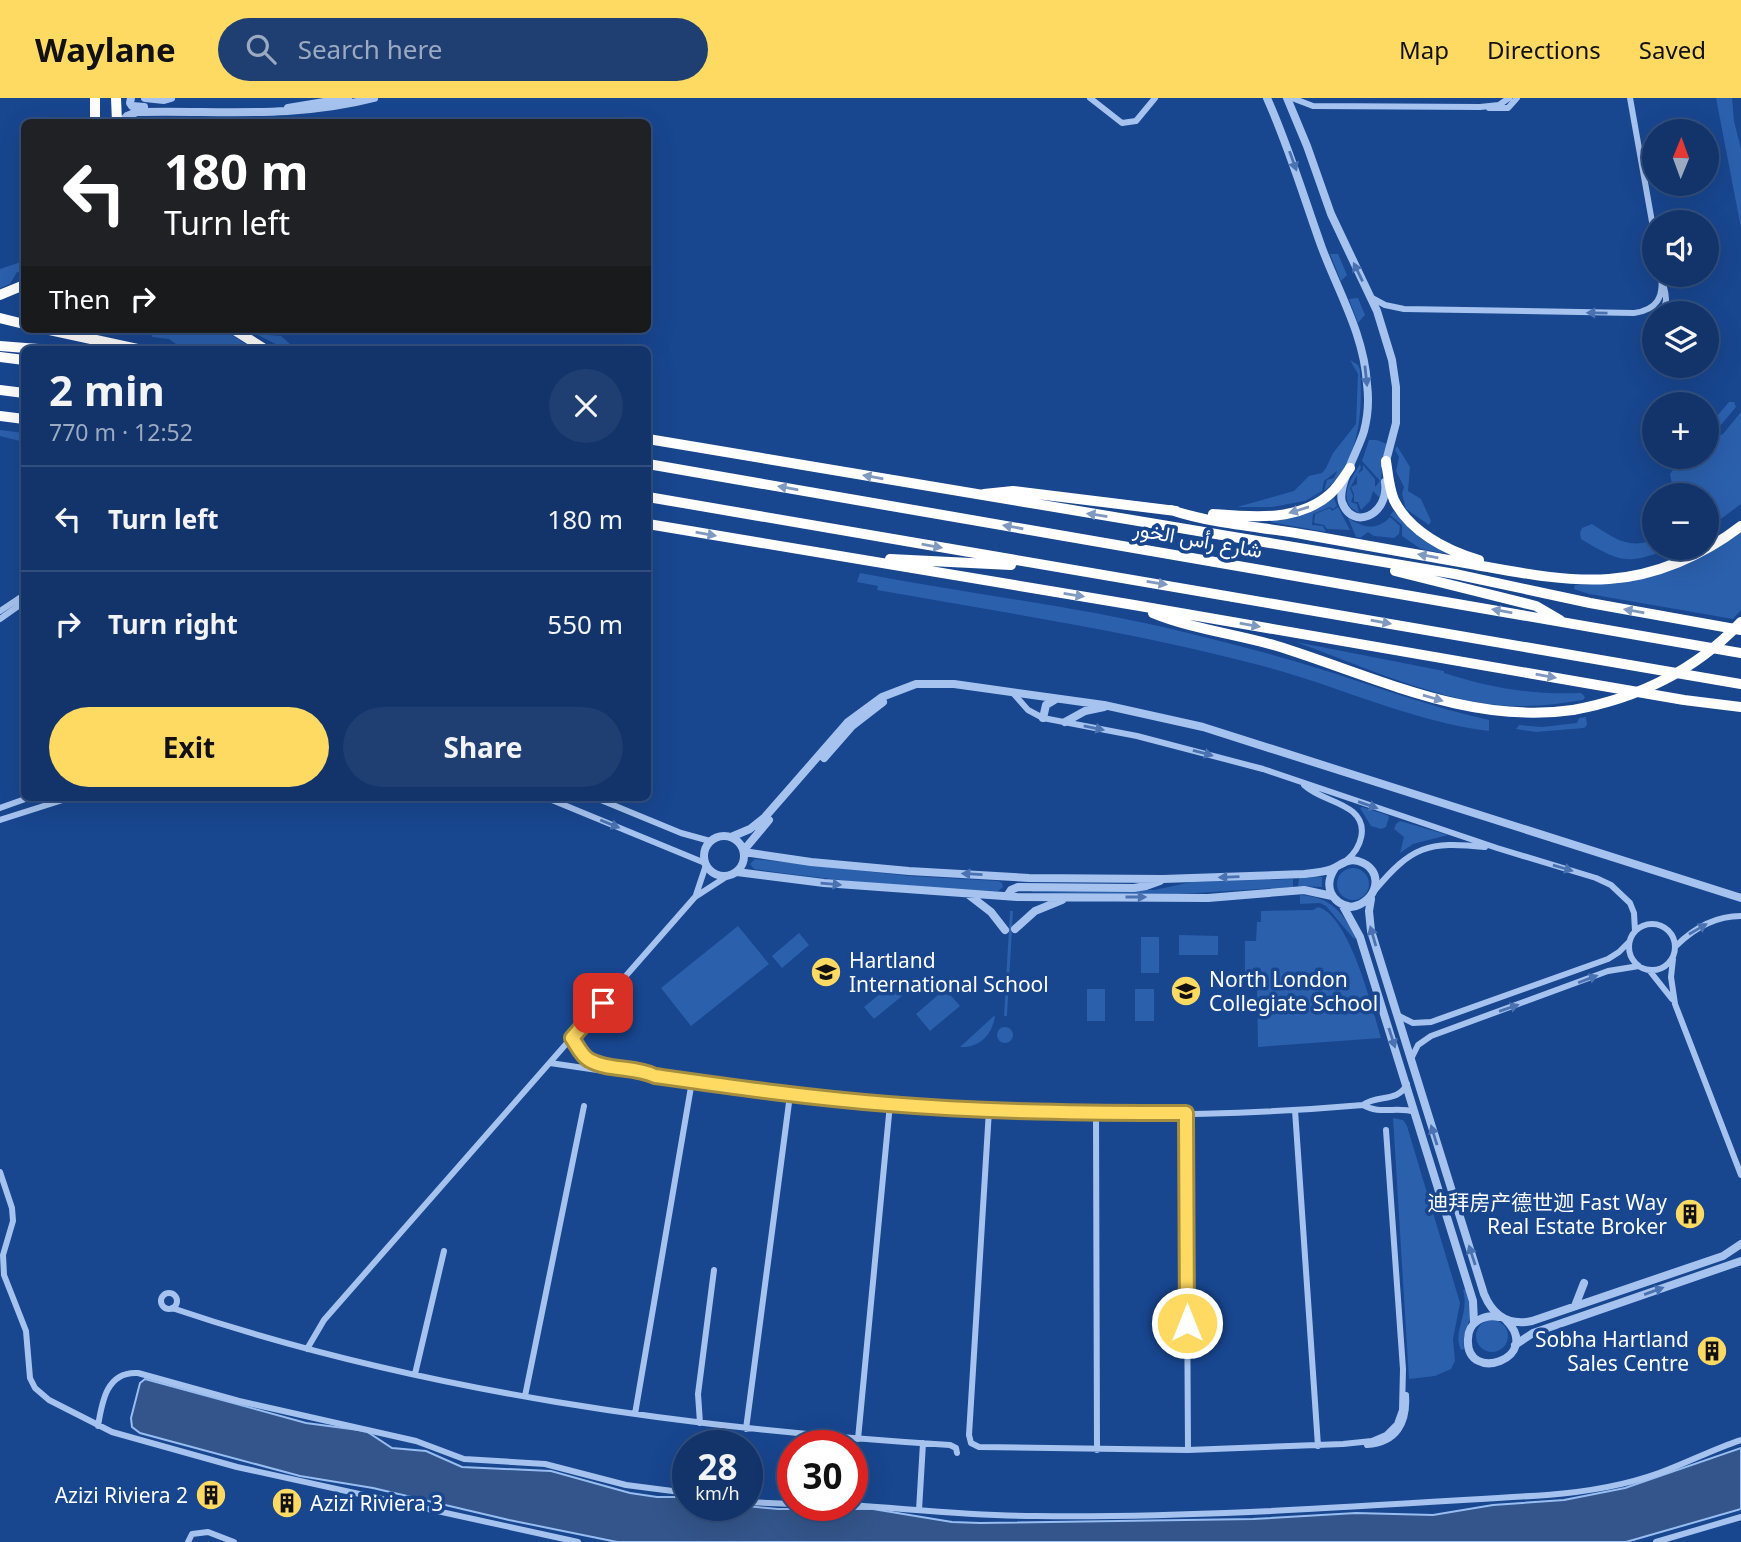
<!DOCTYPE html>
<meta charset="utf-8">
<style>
:root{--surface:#12346b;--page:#1f3f73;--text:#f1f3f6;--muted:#9caac1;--line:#314f7e;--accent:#ffda63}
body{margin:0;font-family:"Noto Sans",Vazirmatn,"Noto Sans SC",sans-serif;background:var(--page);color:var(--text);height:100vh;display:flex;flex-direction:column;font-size:26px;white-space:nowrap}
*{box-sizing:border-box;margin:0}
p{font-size:23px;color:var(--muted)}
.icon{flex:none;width:38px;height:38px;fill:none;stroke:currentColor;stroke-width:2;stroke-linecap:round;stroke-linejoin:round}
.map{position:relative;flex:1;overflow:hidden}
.details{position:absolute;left:21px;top:248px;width:630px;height:455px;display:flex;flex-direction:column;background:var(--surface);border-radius:10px;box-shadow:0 7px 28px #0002,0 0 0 2px var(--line)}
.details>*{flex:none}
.hud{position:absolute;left:21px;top:21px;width:630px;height:214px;border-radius:10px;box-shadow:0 7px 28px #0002,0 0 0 2px var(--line);background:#202124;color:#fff;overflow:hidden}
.needle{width:46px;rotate:1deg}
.fabs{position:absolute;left:1642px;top:21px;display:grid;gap:14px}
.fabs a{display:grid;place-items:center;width:77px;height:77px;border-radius:50%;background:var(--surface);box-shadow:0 7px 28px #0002,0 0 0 2px var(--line);font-size:35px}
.speed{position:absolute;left:672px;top:1332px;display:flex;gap:14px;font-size:35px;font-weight:700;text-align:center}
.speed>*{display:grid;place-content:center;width:91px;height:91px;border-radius:50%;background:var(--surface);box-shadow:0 7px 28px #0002,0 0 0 2px var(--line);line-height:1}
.speed small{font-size:18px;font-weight:400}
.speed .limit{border:10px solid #d22;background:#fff;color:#111}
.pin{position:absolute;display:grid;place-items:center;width:60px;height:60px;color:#fff;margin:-30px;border-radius:14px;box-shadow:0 4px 10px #0006}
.me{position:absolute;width:77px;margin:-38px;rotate:0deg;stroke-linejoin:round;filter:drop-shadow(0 0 5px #0008)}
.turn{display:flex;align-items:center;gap:24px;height:147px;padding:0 28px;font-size:32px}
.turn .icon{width:91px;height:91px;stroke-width:2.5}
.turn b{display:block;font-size:49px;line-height:60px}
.then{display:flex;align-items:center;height:66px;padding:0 28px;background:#0003;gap:14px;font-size:26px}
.round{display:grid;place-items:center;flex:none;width:74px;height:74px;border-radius:37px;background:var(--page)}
.summary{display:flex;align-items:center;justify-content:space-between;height:119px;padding:0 28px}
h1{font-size:42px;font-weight:700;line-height:52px}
.cta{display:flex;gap:14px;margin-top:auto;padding:14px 28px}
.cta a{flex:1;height:80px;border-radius:42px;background:var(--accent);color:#111;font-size:28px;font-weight:700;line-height:80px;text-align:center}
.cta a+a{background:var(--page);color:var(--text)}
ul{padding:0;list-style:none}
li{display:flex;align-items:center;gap:21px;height:105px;padding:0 28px;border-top:2px solid var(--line)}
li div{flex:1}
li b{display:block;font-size:26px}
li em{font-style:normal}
header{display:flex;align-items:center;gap:42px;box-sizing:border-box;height:98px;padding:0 35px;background:var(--accent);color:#111}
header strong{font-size:33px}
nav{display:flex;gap:38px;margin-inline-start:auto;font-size:24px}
.search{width:490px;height:63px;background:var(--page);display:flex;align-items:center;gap:18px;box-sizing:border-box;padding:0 24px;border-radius:38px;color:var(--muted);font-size:26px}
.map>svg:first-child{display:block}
.green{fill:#2b60ad}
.water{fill:#34558b;stroke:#98bdf1;stroke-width:2}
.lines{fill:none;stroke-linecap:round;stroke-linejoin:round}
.minor{stroke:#a6c3ef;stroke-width:6}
.tertiary{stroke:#a6c3ef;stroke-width:8}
.motorway{stroke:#fff;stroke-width:10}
.motorway-bridge{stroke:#fff;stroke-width:10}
.oneway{fill:#4a72b1}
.oneway2{fill:#8099c1}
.route-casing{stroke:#a68e40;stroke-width:18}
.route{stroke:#ffda63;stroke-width:12}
.labels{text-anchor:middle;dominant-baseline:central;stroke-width:7;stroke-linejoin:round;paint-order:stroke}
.street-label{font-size:21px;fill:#fff;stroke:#18468f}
.poi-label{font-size:21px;fill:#fff;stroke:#18468f;text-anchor:start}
</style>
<header>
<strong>Waylane</strong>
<div class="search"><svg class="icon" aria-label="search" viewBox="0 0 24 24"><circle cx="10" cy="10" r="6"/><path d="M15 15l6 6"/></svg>Search here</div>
<nav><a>Map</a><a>Directions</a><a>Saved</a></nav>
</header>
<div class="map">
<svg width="1741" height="1444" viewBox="0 0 1741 1444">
<rect width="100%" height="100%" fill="#18468f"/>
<path class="green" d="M1716 0H1732L1734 23 1741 51V130Z
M1330 156H1338L1347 177 1341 183Z
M24 163V174H17L10 186 0 190V171Z
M1358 200 1365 217 1358 225 1349 201Z
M150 231 159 232 162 235 167 233 197 237 199 232 194 231H207L214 235 212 231H223L255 252 227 247 216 251 202 247 176 246 169 241 152 239Z
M256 236 281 238 291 247H295L297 252H287Z
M1350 262 1358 267 1360 272C1364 320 1357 382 1307 403L1324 393 1327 382 1334 380 1337 373 1324 383 1322 393 1305 403 1272 409H1237L1294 393 1309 378 1322 375 1326 370 1333 355 1356 326 1358 276Z
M1729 304H1734L1736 309 1715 334 1718 338 1723 336 1741 314V406L1706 432V397H1668L1672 387 1670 376 1683 359H1706V331Z
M0 332 24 335V344L0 338Z
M1369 342H1377L1387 346 1382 370 1380 400 1373 393 1370 403 1361 412 1358 404H1354V396L1351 389 1357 386V376L1363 372V367L1375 381V389L1380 383 1362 363Z
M1397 348 1410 369 1408 393 1421 401 1431 423 1429 427 1406 411 1402 396 1404 389 1396 373 1399 359 1395 352Z
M1360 366 1361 370 1350 390 1353 398 1351 404 1357 406 1359 415 1350 409C1341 393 1352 380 1360 366Z
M1334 400 1337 408 1333 411 1330 409 1313 416 1312 427 1323 428 1326 434 1270 424 1307 415Z
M1338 409 1350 432 1327 431 1324 427 1314 425 1315 416 1330 410 1332 413Z
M1394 413 1401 421 1454 457 1421 451 1402 438V427L1390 417Z
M1390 419 1400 428 1399 436 1394 440 1374 438 1368 434 1360 440 1356 439 1348 420C1363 429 1376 434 1390 419Z
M1592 426C1612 439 1630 453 1654 441V450H1672C1627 467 1621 465 1581 441L1580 435 1582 430Z
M1741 433V512L1733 521 1589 496 1574 491 1575 487 1619 485Z
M860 475C968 496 1077 508 1184 534 1228 545 1273 556 1317 570 1375 588 1430 609 1489 622V633C1409 623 1337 587 1259 567 1134 534 1005 515 877 492L878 488 857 484Z
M1296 544 1444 573V575C1491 590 1531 597 1581 595L1585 599 1583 602C1544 609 1503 611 1465 602 1407 589 1351 564 1296 544Z
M1586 619 1587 627 1584 630 1536 634 1516 631 1519 627 1542 629 1577 625 1579 620Z
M1362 709 1387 717 1389 719 1386 729 1381 731 1371 728 1360 710Z
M1400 723 1448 737 1413 746 1400 755 1404 739 1394 731 1396 726Z
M755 761 909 778 998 783 1002 785 1003 789 998 793C916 790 835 783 754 771L750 766Z
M1337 786a16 16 0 1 1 32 0a16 16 0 1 1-32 0Z
M1322 779V789L1298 788 1299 780Z
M1293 781V789L1162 797 1032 794V791L1154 792 1192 784Z
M1300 797C1332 799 1343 815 1357 841L1353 840 1326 808 1320 805 1300 806Z
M1318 809C1350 818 1372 910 1381 940L1258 949 1257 886 1245 885V843H1256L1257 824H1261V813L1313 812Z
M1010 813H1013L1007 918H1004Z
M738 828 769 866 691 928 661 890Z
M799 835 809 847 782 870 772 858Z
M1179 837 1218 838V857H1179Z
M1141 839H1159V875H1141Z
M892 886 902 898 874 921 864 909Z
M945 891 960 908 930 933 916 916Z
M1087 891H1105V923H1087Z
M1135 891H1154V923H1135Z
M995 917C993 936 980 950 960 949Z
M997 937a8 8 0 1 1 16 0a8 8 0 1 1-16 0Z
M1393 1020 1403 1022 1407 1028 1460 1205 1453 1241 1455 1263 1451 1271 1435 1278 1409 1281Z
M1466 1191C1468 1199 1472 1207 1471 1215 1469 1229 1462 1234 1464 1251L1461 1252C1452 1234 1470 1215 1463 1192Z
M1476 1238a16 16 0 1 1 32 0a16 16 0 1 1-32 0Z"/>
<path class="water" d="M145 1281 306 1325 366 1333 392 1350 426 1353 462 1369 551 1373 630 1395 657 1399H688V1407H737L778 1411H873L952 1424 980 1425 1253 1421 1356 1415 1433 1417 1493 1407 1564 1402 1625 1390 1741 1350V1411L1626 1444H617L509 1422 373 1390 300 1378 140 1335 132 1329 131 1320 140 1285Z"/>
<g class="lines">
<path class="minor" d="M1090 0 1122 25 1136 23 1155 0
M1292 0 1313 8 1480 9 1499 7 1509 0
M1630 0 1654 135
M1489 10H1508L1517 0
M1372 200 1385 207 1404 211 1634 215C1657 212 1664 199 1661 177
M1657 215C1668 209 1667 200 1664 189
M0 513 24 497
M0 521 24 504
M1013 595 1028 612 1043 620 1137 638 1263 671 1497 750 1596 780 1611 787 1630 805 1634 815 1635 833
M1304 687C1318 700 1338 702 1353 714 1369 728 1361 750 1347 762
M547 700 705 765
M596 700 681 735 710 743
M0 710 28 700
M0 722 69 700
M1375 792C1412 748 1428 743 1485 749
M696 797 706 767
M1629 849a23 23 0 1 1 46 0a23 23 0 1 1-46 0Z
M1676 848C1694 830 1715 818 1741 818
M1673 861 1671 879 1675 906 1741 1077
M1649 872 1672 901
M1397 917 1413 925 1431 924 1608 861 1619 854 1629 844
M572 940 581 955 589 962 653 977
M1411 961 1418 947 1431 938 1608 873 1639 868
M550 965 638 978H655C706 985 757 993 807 999 991 1018 1179 1023 1363 1007 1378 996 1398 1005 1407 986
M1363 1007C1379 1017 1398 1008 1415 1014
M989 1012 969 1337 971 1345 979 1349 1188 1352 1343 1346 1372 1343 1386 1337 1397 1326 1402 1312 1403 1271 1386 1032
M1295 1012 1318 1348
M1186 1015 1188 1352
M1096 1016 1097 1352
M0 1074 12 1110 13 1123 3 1157 4 1177 26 1233 30 1280 35 1290 49 1302 112 1334 237 1369 578 1444
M161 1203a8 8 0 1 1 16 0a8 8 0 1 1-16 0Z
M172 1210C420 1294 690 1331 950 1347L956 1350 957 1355
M307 1251 324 1222 695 799 729 777
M415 1276 444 1153
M525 1298 584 1008
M635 1316 692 983
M700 1325 698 1296 714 1172
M98 1328C102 1303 107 1273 138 1275L239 1303 416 1343 464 1361 545 1366 626 1387 688 1395
M746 1331 790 997
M858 1341 890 1006
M1367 1347C1397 1345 1408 1325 1406 1297
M747 1404 793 1406
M850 1407C912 1411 974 1418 1036 1418 1206 1420 1377 1407 1547 1397 1585 1394 1623 1388 1659 1375 1687 1365 1713 1351 1741 1342
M919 1412 923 1345
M188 1444 192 1436 208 1434 234 1444
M1656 1444 1741 1419"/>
<path class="tertiary" d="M131 0 130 5 132 8 144 9
M145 0 164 2 171 0
M1267 0C1289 49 1304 100 1322 150 1339 195 1364 237 1367 286 1369 302 1368 318 1364 333 1359 351 1337 388 1342 404 1352 433 1389 418 1385 384
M1287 0 1307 48 1331 116 1377 213 1392 262 1396 289V325L1385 367
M288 10 348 0
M121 24 127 18 137 14C219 12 293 21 374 0
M1043 620 1046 607 1056 601
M1065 624 1085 613 1104 609
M824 660 852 628 883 604
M704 758a20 20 0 1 1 40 0a20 20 0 1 1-40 0Z
M731 739 750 731 765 719 848 624 882 599 916 586H954L1104 607 1203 629 1741 800
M744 752 769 722
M744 754 811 764 909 773 1029 780 1163 781 1304 776C1313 775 1324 774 1332 771 1341 767 1347 760 1358 763 1386 771 1378 805 1351 809 1331 805 1323 788 1335 770
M737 774 824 785 1017 799 1208 800 1304 792 1332 798
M969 797 991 814 1005 832
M1007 798 1011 792 1018 789 1134 790 1146 788 1160 783
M1371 801 1369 813 1371 833 1484 1196C1493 1218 1509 1228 1532 1223L1723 1158 1741 1146
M1343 808 1360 839 1473 1203 1474 1225
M1015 831 1035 813 1062 802
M1575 1208 1584 1185
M1499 1219C1484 1216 1468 1224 1468 1241 1465 1287 1544 1260 1506 1222
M1515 1247 1533 1235 1741 1163"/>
<path class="motorway" d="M95 0V24
M116 0 117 24
M0 197 24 187
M0 220 24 226
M45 231 142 252
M233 231 266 252
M0 248 51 252
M0 259 24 262
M0 292 24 295
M0 318 24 321
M648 341 1455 476 1590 505 1741 532
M1386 363C1388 376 1389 390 1394 402 1409 433 1447 453 1479 462
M648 366 1741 555
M984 396 1013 393 1176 413
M648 399 1741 586
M1171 412C1216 427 1266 429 1313 438 1366 447 1418 457 1471 466 1516 474 1563 484 1609 481 1655 478 1704 457 1741 428
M1213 416C1251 419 1299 424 1330 396 1338 389 1344 379 1350 370
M648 426 1134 507 1684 602 1741 609
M890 461 1011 467
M1395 473 1536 508 1560 522
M1153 515C1192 531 1236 536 1277 548 1374 578 1469 627 1573 612"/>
<path class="motorway-bridge" d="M1573 612C1639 600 1695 573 1741 524"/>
</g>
<defs><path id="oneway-solid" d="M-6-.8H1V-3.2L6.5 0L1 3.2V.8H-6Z" transform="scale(1.75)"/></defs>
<g class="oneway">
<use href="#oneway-solid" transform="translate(1293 63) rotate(70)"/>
<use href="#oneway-solid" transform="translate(1358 174) rotate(-116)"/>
<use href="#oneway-solid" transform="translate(1597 215) rotate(-179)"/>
<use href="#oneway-solid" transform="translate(1366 278) rotate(84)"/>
<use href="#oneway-solid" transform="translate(1094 630) rotate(11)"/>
<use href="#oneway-solid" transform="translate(1203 655) rotate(15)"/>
<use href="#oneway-solid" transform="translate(1368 707) rotate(19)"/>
<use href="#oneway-solid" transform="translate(610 726) rotate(22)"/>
<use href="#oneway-solid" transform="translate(1563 770) rotate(16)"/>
<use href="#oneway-solid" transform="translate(972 776) rotate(-177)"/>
<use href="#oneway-solid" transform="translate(1229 779) rotate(178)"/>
<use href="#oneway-solid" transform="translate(831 786) rotate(5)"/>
<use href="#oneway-solid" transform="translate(1136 799)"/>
<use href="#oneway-solid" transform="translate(1698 831) rotate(-30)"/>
<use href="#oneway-solid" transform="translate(1373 838) rotate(-106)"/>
<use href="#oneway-solid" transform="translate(1588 881) rotate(-21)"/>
<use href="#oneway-solid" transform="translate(1509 910) rotate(-19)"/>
<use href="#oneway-solid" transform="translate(1392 940) rotate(72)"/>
<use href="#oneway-solid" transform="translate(1434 1037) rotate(-107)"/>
<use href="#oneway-solid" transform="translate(1472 1157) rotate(-108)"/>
<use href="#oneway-solid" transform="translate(1654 1193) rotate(-20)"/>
</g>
<g class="oneway2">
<use href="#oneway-solid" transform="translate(873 379) rotate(-170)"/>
<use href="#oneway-solid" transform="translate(788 390) rotate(-170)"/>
<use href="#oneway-solid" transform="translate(1299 412) rotate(163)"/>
<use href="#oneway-solid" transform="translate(1097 417) rotate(-171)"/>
<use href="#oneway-solid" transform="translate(1013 429) rotate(-170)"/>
<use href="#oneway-solid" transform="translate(706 436) rotate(10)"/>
<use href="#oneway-solid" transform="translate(932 448) rotate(10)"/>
<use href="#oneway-solid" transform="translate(1428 458) rotate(-170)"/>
<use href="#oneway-solid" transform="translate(1157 485) rotate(9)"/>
<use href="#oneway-solid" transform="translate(1074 497) rotate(9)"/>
<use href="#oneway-solid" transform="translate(1502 513) rotate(-170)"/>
<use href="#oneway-solid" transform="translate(1634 513) rotate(-170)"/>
<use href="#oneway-solid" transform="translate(1381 524) rotate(10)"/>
<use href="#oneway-solid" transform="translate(1250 527) rotate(10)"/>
<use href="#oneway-solid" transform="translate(1546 578) rotate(10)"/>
<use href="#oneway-solid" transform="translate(1433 600) rotate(16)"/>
</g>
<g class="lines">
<g class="route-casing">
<path id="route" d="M603 905 572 940C577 947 581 957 589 962 608 973 635 968 655 978 733 989 810 1000 888 1006 987 1014 1087 1015 1186 1015L1187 1225"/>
</g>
<use href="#route" class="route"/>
</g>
<defs>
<g id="school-disc" transform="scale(1.575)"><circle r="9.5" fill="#ffda63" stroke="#18468f"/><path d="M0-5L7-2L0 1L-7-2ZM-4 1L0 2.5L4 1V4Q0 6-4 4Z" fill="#111"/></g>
<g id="building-disc" transform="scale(1.575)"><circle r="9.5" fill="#ffda63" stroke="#18468f"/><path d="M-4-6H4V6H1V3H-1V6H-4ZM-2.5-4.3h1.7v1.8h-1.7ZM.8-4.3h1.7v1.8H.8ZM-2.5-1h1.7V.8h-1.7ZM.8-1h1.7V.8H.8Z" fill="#111"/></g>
</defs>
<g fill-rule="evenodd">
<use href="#school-disc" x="826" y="874"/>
<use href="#school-disc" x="1186" y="893"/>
<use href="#building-disc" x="1690" y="1116"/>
<use href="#building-disc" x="1712" y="1253"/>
<use href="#building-disc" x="211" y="1397"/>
<use href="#building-disc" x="287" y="1405"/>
</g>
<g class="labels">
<g class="street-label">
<text transform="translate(1198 441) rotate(10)">شارع رأس الخور</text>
</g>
<g class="poi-label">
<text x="849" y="862">Hartland<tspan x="849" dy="24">International School</tspan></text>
<text x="1209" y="881">North London<tspan x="1209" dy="24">Collegiate School</tspan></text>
<text x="1667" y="1104" text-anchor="end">迪拜房产德世迦 Fast Way<tspan x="1667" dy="24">Real Estate Broker</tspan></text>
<text x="1689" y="1241" text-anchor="end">Sobha Hartland<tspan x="1689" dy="24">Sales Centre</tspan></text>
<text x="188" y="1397" text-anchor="end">Azizi Riviera 2</text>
<text x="310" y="1405">Azizi Riviera 3</text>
</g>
</g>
</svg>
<div class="fabs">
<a><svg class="needle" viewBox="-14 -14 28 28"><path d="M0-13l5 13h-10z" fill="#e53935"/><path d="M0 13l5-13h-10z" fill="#9caac1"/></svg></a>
<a><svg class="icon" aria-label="sound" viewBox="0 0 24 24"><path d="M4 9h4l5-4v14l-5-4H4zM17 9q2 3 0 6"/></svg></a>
<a><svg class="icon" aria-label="layers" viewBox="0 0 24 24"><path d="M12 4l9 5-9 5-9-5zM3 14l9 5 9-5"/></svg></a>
<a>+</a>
<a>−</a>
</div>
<div class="speed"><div>28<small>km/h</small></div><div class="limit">30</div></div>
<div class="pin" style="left:603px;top:905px;background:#d93025"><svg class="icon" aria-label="arrive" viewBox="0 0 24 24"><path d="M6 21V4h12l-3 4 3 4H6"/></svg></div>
<svg class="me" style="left:1187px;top:1225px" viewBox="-20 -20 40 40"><circle r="17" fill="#ffda63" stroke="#fff" stroke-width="3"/><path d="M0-11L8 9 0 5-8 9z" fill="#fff"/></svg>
<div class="hud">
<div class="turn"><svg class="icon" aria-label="left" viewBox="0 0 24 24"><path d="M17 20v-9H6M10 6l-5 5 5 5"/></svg><div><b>180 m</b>Turn left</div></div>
<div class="then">Then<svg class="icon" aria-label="right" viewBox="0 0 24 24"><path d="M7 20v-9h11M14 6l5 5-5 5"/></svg></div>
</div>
<section class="details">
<div class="summary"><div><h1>2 min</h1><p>770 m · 12:52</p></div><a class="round"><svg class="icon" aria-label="close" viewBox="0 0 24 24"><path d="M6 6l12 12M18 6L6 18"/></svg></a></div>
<ul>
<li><svg class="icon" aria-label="left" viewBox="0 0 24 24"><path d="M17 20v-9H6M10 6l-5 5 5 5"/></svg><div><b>Turn left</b></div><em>180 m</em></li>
<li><svg class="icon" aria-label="right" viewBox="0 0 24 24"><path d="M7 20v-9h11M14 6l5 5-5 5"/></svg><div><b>Turn right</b></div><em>550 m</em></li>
</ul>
<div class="cta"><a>Exit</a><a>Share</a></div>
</section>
</div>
